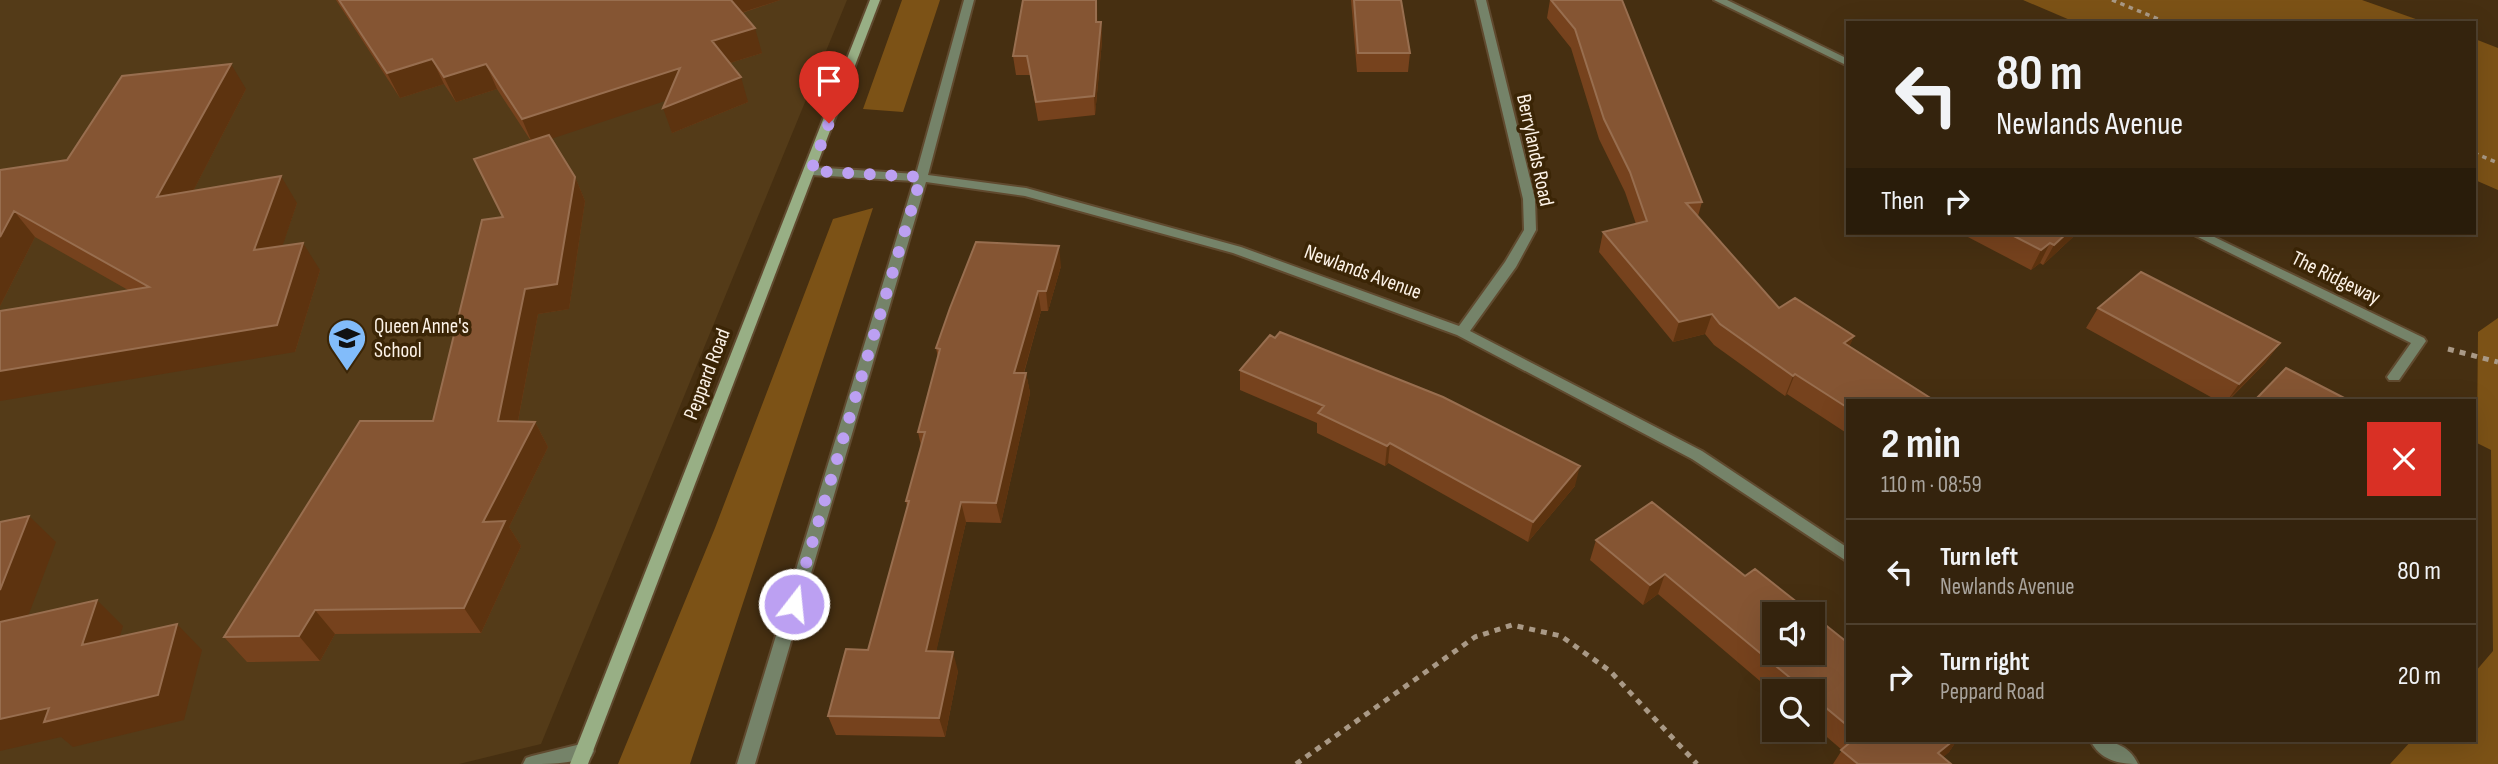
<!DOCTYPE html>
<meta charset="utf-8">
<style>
:root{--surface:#34230d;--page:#3f2f1b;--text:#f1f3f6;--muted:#a9a49d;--line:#4e402e}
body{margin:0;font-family:"Sofia Sans Condensed",sans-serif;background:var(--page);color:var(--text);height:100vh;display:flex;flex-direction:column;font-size:26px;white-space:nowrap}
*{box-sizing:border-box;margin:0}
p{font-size:23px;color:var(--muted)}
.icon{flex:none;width:38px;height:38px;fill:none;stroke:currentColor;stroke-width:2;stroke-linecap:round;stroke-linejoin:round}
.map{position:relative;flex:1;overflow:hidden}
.side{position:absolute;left:1846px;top:399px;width:630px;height:343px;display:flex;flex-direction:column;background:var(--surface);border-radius:0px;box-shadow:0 7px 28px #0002,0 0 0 2px var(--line)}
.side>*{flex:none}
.hud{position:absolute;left:1846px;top:21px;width:630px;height:214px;border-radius:0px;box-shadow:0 7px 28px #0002,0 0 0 2px var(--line);background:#34230d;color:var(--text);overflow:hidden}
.tools{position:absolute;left:1762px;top:602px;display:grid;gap:14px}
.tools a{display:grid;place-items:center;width:63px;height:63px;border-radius:0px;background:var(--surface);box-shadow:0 7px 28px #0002,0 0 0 2px var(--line);font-size:35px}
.pin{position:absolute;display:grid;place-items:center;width:60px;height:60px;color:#fff;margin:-72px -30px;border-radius:50% 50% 50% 0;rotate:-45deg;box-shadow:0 0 7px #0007}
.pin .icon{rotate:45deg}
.me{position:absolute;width:77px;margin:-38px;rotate:16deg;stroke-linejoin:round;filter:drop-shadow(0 0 5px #0008)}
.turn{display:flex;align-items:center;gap:24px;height:147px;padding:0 35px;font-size:32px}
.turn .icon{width:91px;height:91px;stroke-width:2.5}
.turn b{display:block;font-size:49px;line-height:60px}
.then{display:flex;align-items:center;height:66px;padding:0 35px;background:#0003;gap:14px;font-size:26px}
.round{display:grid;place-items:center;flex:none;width:74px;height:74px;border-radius:0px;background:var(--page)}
.summary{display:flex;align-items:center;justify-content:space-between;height:119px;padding:0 35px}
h1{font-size:42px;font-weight:700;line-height:52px}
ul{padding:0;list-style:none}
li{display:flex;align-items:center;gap:21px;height:105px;padding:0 35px;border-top:2px solid var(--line)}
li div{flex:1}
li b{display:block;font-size:26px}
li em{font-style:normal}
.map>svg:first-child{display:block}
.built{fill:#543b18}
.green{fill:#7c5216}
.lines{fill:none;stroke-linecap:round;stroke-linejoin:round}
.street-casing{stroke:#604a2f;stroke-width:4}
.secondary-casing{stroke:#604a2f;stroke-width:4}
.path-far1{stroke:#a99986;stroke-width:3.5;stroke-dasharray:4.5 4.5;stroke-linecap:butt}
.path{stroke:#a99986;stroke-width:5;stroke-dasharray:6 6;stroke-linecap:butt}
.street{fill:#758369;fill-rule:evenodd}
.secondary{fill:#98af85;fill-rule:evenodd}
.wall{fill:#76421d}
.shaded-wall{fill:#5d330f}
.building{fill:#855533;stroke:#986e4f;stroke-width:2}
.route{stroke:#bca0f2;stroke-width:12;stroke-dasharray:0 21.6}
.labels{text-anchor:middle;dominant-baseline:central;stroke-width:7;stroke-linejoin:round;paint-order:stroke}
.street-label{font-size:21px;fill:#fdf3e8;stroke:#3b2506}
.poi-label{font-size:21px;fill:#fdf3e8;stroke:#3b2506;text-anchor:start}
</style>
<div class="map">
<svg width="2498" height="764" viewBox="0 0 2498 764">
<rect width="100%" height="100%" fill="#462f11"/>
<path class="built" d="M0 0H847L541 744 459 764H0Z"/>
<path class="green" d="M902 0H940L903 112 863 109Z
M2023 0H2362L2427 23H2077Z
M2475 39 2498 48V190L2475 180Z
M873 208 690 764H618L715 528 833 219Z
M2498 318V764H2390L2412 740H2474L2475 672 2493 651 2491 450 2477 443 2478 332Z"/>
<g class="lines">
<g class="street-casing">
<path id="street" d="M964 0H974L928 175 1026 188 1241 247 1459 326 1505 262 1524 230 1523 199 1476 0H1486L1535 199 1536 230 1516 267 1470 331 1702 451 1848 548V562L1692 459 1457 335 1233 253 1025 196 926 182 755 764H737L914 181 811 175 805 171 811 167 916 174Z
M1714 0H1727L1848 59V66Z
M2190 233H2206L2424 338 2426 341 2399 380H2389L2387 377 2411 343Z
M2090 740C2110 740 2129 744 2138 764 2118 764 2100 760 2090 740Z
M585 743 591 745 594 751 591 757C569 764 547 764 523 764L526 758 532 756Z"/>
</g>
<g class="secondary-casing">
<path id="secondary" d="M870 0H880L588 764H570Z"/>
</g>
<path class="path-far1" d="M2112 0 2168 23
M2474 153 2498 163"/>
<path class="path" d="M2448 349 2498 362
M1296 764 1475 637 1512 625 1561 636 1610 671 1697 764"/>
<use href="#street" class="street"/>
<use href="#secondary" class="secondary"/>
</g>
<path class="wall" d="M336 0H780L742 13 762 53 730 63 748 102 672 133 666 100 552 138 575 177 585 201 569 309 538 314 518 421 535 422 548 447 509 527 521 546 481 633 335 634 320 661 247 662 224 637 433 421 503 217 531 141 497 89 456 102 444 84 400 98Z
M1351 0H1401L1410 53 1408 72H1357Z
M1550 0H1622L1702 202 1698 216 1779 308 1854 336 1849 346 1848 434 1787 394 1785 396 1714 345 1705 334 1673 342 1599 252 1603 232 1636 224 1625 192 1599 139 1571 48 1547 18Z
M1098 22H1101L1102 41 1095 115 1038 121 1030 75H1016L1013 56Z
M246 89 193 191 297 203 282 246 320 270 295 352 128 290 35 237 0 306V170L67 160Z
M1967 233H2075L2073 237 2043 265 2040 263 2031 270 1966 236Z
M1061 266 1048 311H1041L1024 373H1026L1030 393 1001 523 966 522 936 651 958 671 945 737 836 735 828 716 868 650 907 507 906 501 921 446 918 432 938 358 936 348Z
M2098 308 2280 343 2265 363 2228 401H2218L2086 328Z
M1240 370 1575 486 1528 542 1388 463 1385 466 1317 433V423L1240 390Z
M1596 540 1745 576 1848 643V740H1957L1949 752 1943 757 1951 764H1833L1842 750 1813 725V691H1774V693L1658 594 1643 605 1590 560Z"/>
<path class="shaded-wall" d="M726 0H780L731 16Z
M1096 0H1097L1098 41 1096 22Z
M1101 22 1102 41 1095 115 1094 96Z
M755 28 762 53 720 66 712 41Z
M432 59 444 84 400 98 387 73Z
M231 64 246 89 176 224 157 197Z
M486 64 497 89 456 102 444 77Z
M680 68 689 93 533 145 522 119Z
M741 77 748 102 672 133 663 108Z
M281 176 297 203 272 277 254 250Z
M575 177 585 201 569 309 538 314 513 447 498 421 525 289Z
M14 211 35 237 0 306V237Z
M2067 233H2075L2073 237 2043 265 2054 245Z
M303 243 320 270 295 352 0 401V371Z
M2050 243 2040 263 2031 270 2041 250Z
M1059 246 1061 266 1048 311 1046 291Z
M1038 291 1041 311 1018 393 1014 373Z
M1712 314 1705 334 1673 342 1679 322Z
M1854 336 1845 357 1844 343Z
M2280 343 2265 363 2227 401 2239 384Z
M1026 373 1030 393 1001 523 996 503Z
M1795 374 1787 394 1785 396 1793 376Z
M535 422 548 447 509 527 521 546 481 633 464 608 483 522Z
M1390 443 1388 463 1385 466 1387 446Z
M1580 466 1575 486 1528 542 1533 522Z
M961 502 966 522 932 670 926 651Z
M29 516 56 542 15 651 0 638V590Z
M1665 574 1658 594 1643 605 1650 585Z
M97 600 123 626 110 671 82 645Z
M315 610 335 634 320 661 299 636Z
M177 624 202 650 184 720 73 747 61 737 0 751V719L49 708Z
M953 652 958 671 945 737 939 718Z
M1954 740H1957L1949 752 1935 764 1938 753Z"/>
<path class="building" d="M339 0H731L755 28 712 41 741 77 663 108 680 68 522 119 486 64 444 77 432 59 387 73Z
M1023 0H1096V22H1101L1094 96 1036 102 1027 56H1013Z
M1354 0H1401L1410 53H1358Z
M1551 0H1622L1702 202 1686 203 1779 308 1795 298 1854 336 1844 343 1935 401H1848V408L1795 374 1793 376 1720 324 1712 314 1679 322 1603 232 1647 221 1630 172 1604 119 1575 29Z
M231 64 157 197 281 176 254 250 303 243 277 325 0 371V311L149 287 14 211 0 237V170L67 160 122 76Z
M549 135 575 177 557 284 525 289 498 421 535 422 483 522 505 521 464 608 315 610 299 636 224 637 360 421H433L482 220 503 217 474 159Z
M2008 233H2067L2054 245 2050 243 2041 250Z
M976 242 1059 246 1046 291H1038L1014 373H1026L996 503 961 502 926 651 953 652 939 718 828 716 846 649 868 650 909 501H906L925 432H918L940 349 936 348 950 308Z
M2141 272 2280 343 2239 384 2098 308Z
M1280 332 1443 397 1580 466 1533 522 1390 443 1387 446 1318 413 1324 406 1240 370 1270 335 1275 338Z
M2286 368 2350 401H2261L2257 398Z
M1652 502 1745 576 1755 569 1812 614H1774V653H1813V615L1848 643V726L1813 697V691H1806L1665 574 1650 585 1596 540Z
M29 516 0 590V522Z
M97 600 82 645 177 624 158 695 44 722 49 708 0 719V622Z
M1853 740H1954L1938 753 1951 764H1858L1841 750Z"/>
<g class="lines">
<path class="route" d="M794 604 921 177 811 171 829 123"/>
</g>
<defs>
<g id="school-pin" transform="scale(2.0125)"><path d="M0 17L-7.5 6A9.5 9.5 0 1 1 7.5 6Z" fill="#82bcfa" stroke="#3b2506"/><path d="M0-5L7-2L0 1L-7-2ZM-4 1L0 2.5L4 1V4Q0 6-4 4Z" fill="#111"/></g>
</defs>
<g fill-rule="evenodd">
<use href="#school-pin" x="347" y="338"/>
</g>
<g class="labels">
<g class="street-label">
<text transform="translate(1535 150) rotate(78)">Berrylands Road</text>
<text transform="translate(1363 272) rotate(20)">Newlands Avenue</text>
<text transform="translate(2336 278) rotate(26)">The Ridgeway</text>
<text transform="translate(707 374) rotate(-69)">Peppard Road</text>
</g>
<g class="poi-label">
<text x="374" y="326">Queen Anne's<tspan x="374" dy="24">School</tspan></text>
</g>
</g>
</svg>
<div class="tools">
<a><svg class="icon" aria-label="sound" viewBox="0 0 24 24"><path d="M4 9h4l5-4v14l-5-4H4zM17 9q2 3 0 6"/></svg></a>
<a><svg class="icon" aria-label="search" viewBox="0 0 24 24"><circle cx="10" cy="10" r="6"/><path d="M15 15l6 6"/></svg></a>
</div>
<div class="pin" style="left:829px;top:123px;background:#d93025"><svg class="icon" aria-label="arrive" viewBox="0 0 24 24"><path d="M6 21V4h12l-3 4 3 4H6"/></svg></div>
<svg class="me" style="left:794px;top:604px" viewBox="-20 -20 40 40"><circle r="17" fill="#bca0f2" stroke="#fff" stroke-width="3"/><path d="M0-11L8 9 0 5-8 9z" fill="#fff"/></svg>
<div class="hud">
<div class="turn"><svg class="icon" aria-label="left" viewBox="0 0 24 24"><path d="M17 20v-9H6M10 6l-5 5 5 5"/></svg><div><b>80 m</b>Newlands Avenue</div></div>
<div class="then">Then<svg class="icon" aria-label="right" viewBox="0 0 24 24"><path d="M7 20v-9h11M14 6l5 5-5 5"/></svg></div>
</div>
<section class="side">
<div class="summary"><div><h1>2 min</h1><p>110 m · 08:59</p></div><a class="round" style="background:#d93025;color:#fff"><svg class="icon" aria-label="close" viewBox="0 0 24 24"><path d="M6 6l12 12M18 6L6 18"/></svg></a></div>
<ul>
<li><svg class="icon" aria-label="left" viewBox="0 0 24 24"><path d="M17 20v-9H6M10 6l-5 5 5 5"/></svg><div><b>Turn left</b><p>Newlands Avenue</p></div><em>80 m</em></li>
<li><svg class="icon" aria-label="right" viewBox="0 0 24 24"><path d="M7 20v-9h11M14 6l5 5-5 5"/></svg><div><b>Turn right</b><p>Peppard Road</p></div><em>20 m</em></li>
</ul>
</section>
</div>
